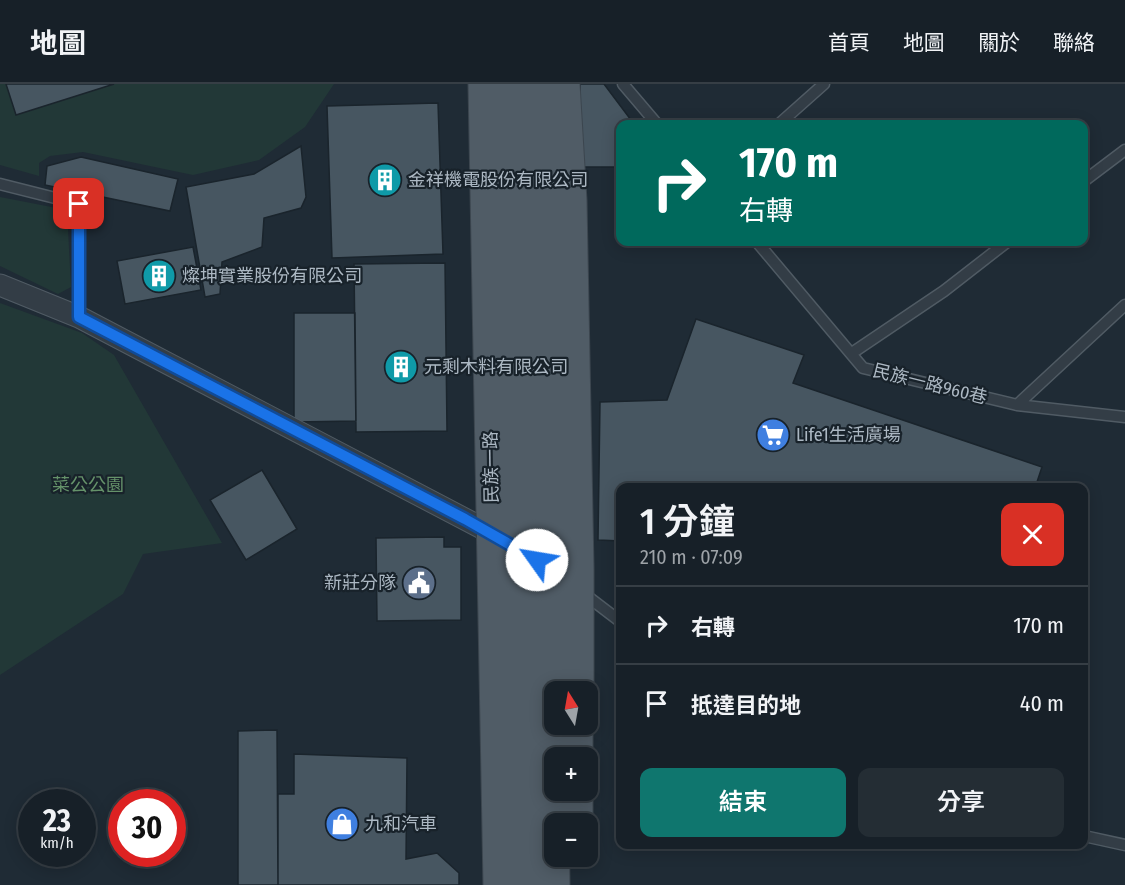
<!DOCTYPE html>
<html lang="zh-TW">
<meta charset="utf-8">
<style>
:root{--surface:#172028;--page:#242d34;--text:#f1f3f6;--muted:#9ea3a8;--line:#363e45;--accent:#0f766e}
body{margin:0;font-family:"Fira Sans Condensed","Noto Sans TC",sans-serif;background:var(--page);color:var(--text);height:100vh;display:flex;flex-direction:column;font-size:22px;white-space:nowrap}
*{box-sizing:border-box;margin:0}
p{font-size:20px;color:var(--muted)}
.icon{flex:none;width:33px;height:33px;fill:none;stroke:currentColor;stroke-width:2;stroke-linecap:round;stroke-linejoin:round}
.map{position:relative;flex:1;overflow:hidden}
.side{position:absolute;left:616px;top:399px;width:472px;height:366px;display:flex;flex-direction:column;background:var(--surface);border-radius:12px;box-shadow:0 3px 15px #0003,0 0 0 2px var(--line)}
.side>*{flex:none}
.hud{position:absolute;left:616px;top:36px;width:472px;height:126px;border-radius:12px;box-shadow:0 3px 15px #0003,0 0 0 2px var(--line);background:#00695c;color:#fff;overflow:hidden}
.needle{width:39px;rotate:349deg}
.fabs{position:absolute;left:544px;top:597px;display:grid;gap:12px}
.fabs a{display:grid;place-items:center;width:54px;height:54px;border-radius:12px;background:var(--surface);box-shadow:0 3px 15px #0003,0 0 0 2px var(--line);font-size:30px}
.speed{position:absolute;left:18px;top:705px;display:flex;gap:12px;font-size:30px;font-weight:700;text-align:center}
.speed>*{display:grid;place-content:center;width:78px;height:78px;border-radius:50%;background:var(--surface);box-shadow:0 3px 15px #0003,0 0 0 2px var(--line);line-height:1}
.speed small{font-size:15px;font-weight:400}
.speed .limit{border:9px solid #d22;background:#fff;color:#111}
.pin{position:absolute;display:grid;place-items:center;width:51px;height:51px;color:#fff;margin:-26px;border-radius:12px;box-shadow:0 3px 9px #0006}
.me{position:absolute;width:66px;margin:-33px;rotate:302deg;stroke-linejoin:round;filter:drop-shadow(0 0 4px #0008)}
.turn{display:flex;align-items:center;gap:21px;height:126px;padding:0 24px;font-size:27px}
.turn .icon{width:78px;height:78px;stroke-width:2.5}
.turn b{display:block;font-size:42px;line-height:51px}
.round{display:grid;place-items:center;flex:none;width:63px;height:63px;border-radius:12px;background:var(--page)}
.summary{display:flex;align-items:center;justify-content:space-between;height:102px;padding:0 24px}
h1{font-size:36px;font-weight:600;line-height:45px}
.button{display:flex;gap:12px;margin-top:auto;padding:12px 24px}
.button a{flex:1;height:69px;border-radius:12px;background:var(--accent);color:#fff;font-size:24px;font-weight:600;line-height:69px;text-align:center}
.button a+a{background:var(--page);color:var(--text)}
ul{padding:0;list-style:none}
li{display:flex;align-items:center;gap:18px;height:78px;padding:0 24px;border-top:2px solid var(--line)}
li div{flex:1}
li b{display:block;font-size:22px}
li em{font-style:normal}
header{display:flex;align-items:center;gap:36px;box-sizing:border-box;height:84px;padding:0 30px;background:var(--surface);border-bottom:2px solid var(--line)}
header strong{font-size:28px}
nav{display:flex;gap:33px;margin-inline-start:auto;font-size:21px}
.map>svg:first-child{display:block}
.green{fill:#223837}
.building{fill:#475661;stroke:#1a242c;stroke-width:1.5}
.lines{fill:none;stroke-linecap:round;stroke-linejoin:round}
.lane-casing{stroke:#505b64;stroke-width:13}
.street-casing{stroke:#505b64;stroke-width:23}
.primary-casing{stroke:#3c464f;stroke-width:35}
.lane{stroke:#333d46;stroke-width:10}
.street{stroke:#333d46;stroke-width:21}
.primary{stroke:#505c66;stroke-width:33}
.route-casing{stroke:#114b97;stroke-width:15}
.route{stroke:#1a73e8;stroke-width:10}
.labels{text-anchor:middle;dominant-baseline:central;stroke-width:4.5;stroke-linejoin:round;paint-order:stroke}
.poi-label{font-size:18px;fill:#acb8c3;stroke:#18222a;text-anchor:start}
.street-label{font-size:18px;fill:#acb8c3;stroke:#18222a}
.park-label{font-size:18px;fill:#65926a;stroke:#18222a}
</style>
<header>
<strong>地圖</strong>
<nav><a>首頁</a><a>地圖</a><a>關於</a><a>聯絡</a></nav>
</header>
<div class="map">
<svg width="1125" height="801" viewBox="0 0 1125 801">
<rect width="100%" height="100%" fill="#1f2b35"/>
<path class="green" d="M0 0H334L305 43 259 76 193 91 83 68 50 72 39 79V92L0 81Z
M0 113 67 126 71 203 58 210 0 182Z
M0 219 82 249 114 271 222 459 143 470 123 510 0 591Z"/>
<path class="building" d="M6 0H114L16 31Z
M580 0H604L634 40H621V83H581Z
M438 19 443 170 332 174 327 22Z
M301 62 306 113 301 124 264 134 262 163 222 178 220 210 205 213 186 103 254 90Z
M81 73 178 95 170 127 45 101 47 82Z
M193 163 201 206 125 220 117 177Z
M445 179 447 347 356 348 354 180Z
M294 229H355L356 337 294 338Z
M696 235 804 271 793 299 1042 383 1035 404H621V457L598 456 600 318 667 316Z
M262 386 297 445 246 476 210 416Z
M444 453V463H461V536L377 537 376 454Z
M277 646 278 801H238V647Z
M294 670 407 674 406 775 437 769 459 789V801H278V710H294Z"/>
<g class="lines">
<g class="lane-casing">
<path id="lane" d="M623 0 657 40
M779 40 824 0
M1084 97 1125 66
M0 100 79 120V233
M757 158 863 284 1017 321 1125 333
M852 269 944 207 1007 158
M1017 321 1125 221
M583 509 621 538
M1084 752 1125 761"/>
</g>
<g class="street-casing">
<path id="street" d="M0 201 79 233 501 454"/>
</g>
<g class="primary-casing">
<path id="primary" d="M485 0 500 801
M514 0 528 659V801
M540 0 547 309 553 801
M563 0 570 117 577 484V608
M576 674V640
M576 740V706"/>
</g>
<use href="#lane" class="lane"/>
<use href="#street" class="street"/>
<use href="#primary" class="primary"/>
</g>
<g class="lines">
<g class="route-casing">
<path id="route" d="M79 120V233L465 435 537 476"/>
</g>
<use href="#route" class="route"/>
</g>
<defs>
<g id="building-disc" transform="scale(1.725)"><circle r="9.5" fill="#0f9aa8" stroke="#18222a"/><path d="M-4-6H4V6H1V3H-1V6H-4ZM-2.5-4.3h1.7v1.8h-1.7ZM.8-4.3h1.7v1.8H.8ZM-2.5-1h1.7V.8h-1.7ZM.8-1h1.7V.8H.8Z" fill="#fff"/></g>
<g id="supermarket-disc" transform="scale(1.725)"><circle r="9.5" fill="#3f7fe0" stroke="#18222a"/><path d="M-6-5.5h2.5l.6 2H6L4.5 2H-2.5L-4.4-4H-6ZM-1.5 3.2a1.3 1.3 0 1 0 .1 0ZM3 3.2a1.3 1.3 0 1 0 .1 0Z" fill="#fff"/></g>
<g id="civic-disc" transform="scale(1.725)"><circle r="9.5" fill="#5c6f8a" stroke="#18222a"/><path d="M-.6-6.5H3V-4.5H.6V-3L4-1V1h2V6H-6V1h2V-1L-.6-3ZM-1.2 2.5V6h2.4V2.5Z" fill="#fff"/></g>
<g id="shop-disc" transform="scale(1.725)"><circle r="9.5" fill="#3f7fe0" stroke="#18222a"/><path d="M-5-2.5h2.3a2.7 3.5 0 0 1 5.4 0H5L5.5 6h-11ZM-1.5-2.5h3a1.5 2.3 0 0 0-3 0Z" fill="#fff"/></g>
</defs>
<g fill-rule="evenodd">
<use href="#building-disc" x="385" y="96"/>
<use href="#building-disc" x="159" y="192"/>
<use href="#building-disc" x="401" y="283"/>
<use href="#supermarket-disc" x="773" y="351"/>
<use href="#civic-disc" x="419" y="499"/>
<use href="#shop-disc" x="342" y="740"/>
</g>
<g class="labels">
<g class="poi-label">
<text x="408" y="96">金祥機電股份有限公司</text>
<text x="182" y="192">燦坤實業股份有限公司</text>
<text x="424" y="283">元剩木料有限公司</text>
<text x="796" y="351">Life1生活廣場</text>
<text x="396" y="499" text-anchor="end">新莊分隊</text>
<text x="365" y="740">九和汽車</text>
</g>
<g class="street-label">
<text transform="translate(930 300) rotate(14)">民族一路960巷</text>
<text transform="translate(491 383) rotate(-91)">民族一路</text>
</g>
<g class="park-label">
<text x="88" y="401">菜公公園</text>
</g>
</g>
</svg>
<div class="fabs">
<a><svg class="needle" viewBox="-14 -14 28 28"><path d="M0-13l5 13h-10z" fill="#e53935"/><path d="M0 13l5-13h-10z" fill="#9ea3a8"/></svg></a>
<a>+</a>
<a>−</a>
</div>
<div class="speed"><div>23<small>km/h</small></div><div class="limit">30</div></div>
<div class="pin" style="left:79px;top:120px;background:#d93025"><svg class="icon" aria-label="arrive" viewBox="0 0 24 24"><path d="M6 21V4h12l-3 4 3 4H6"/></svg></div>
<svg class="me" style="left:537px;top:476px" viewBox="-20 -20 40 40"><circle r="19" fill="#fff"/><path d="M0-13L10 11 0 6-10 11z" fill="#1a73e8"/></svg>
<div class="hud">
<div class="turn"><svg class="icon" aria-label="right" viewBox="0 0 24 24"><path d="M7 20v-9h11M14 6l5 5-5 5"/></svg><div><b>170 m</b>右轉</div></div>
</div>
<section class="side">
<div class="summary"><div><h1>1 分鐘</h1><p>210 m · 07:09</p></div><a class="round" style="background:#d93025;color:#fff"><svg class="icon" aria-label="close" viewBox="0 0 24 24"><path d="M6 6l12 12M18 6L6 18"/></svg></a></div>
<ul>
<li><svg class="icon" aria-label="right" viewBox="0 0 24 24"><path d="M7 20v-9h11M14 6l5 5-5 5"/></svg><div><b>右轉</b></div><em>170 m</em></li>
<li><svg class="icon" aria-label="arrive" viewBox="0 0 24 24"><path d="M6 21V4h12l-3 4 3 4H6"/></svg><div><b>抵達目的地</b></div><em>40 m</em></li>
</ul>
<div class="button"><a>結束</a><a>分享</a></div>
</section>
</div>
